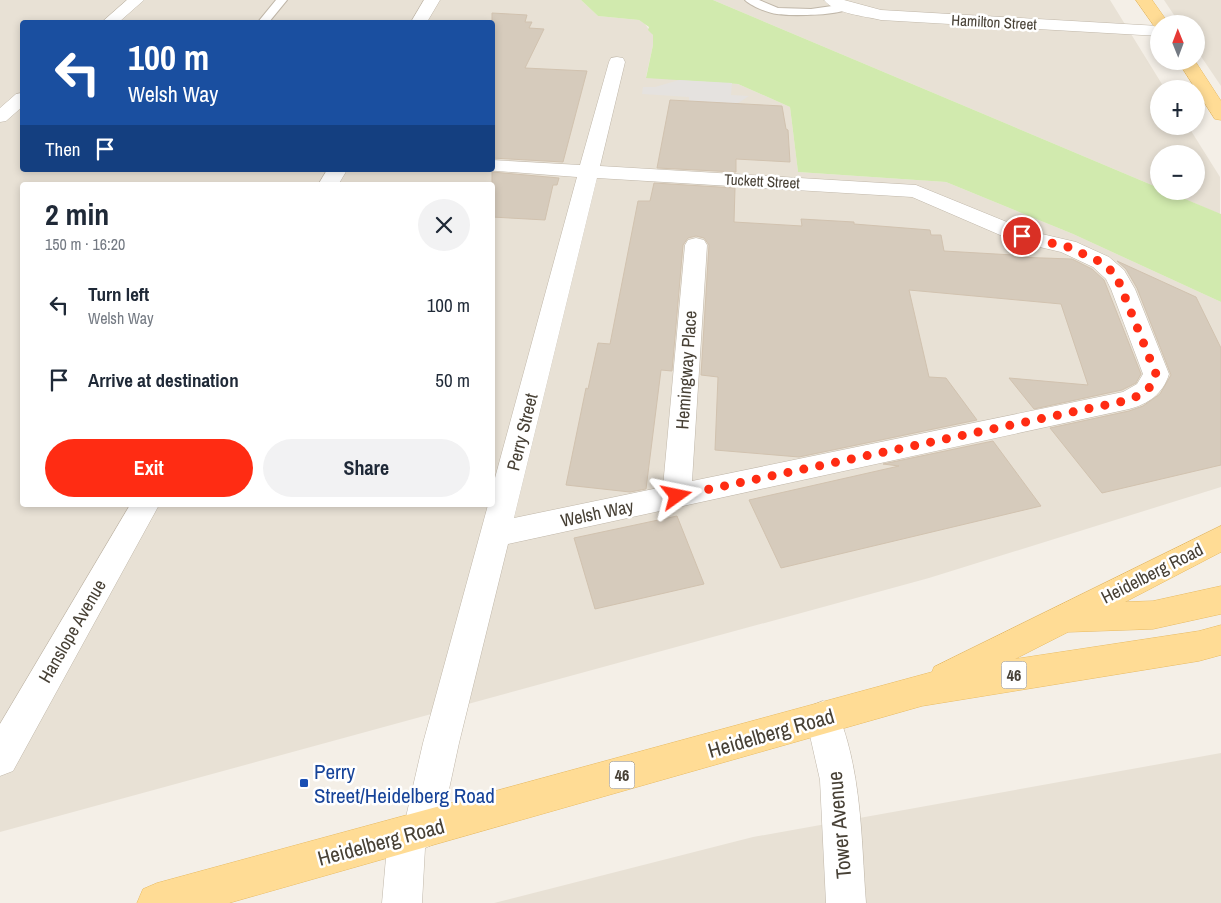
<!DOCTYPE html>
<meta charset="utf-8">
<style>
:root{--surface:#fff;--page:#f2f2f3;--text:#1f2937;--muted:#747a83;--accent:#ff2c13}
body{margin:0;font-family:"Archivo Narrow",sans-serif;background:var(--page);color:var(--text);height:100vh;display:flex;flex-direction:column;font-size:19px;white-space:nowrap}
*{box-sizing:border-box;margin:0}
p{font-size:16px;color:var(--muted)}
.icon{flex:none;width:28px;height:28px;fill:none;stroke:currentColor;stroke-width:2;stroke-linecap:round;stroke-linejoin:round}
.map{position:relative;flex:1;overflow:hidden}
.details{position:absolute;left:20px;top:182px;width:475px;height:325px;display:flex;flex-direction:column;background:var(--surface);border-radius:5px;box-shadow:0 2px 8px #0003}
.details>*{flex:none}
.banner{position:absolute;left:20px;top:20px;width:475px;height:152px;border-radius:5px;box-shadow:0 2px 8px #0003;background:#1a4fa0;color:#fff;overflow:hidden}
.needle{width:32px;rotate:359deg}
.buttons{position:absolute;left:1150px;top:15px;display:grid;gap:10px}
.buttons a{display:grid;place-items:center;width:55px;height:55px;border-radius:50%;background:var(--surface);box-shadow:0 2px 8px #0003;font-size:25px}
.pin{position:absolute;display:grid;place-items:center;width:42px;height:42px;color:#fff;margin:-21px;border:2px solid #fff;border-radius:50%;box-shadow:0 1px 5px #0007}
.me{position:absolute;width:55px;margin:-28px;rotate:78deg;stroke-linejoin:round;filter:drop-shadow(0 0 4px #0008)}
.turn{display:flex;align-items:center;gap:18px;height:105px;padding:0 25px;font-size:22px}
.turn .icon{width:65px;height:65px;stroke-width:2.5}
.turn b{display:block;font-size:35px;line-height:42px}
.then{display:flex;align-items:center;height:48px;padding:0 25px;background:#0003;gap:10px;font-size:19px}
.round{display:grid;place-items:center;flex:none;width:52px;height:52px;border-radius:26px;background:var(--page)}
.headline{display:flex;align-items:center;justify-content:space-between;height:85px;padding:0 25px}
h1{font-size:30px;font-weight:700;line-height:38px}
.action{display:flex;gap:10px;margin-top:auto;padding:10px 25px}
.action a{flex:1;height:58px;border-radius:30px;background:var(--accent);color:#fff;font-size:20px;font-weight:700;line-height:58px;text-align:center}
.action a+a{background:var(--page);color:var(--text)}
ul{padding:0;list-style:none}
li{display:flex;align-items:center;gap:15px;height:75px;padding:0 25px}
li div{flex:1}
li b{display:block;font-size:19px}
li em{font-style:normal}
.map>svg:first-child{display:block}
.residential{fill:#e8e1d5;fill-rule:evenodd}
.green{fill:#d1eaae}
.parking{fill:#e5e2df}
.building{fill:#d6cbbc;stroke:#d1c2af}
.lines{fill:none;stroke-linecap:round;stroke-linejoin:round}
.service-casing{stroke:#c0b7a9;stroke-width:2}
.minor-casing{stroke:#c0b7a9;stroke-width:1}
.primary-casing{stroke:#e8ba61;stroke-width:1}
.service{fill:#fff;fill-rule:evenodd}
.minor{fill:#fff;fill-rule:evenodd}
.primary{fill:#ffdc95;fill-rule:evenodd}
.route{stroke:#ff2c13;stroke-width:9;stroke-dasharray:0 16.2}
.transit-dot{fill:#1a4fb4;stroke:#fff;stroke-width:2}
.labels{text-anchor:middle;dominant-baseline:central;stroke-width:5;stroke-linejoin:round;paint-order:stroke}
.far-street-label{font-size:15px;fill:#474035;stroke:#fff}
.shield{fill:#fff;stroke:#7e7972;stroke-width:1}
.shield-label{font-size:16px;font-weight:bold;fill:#474035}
.street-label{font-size:18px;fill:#474035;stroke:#fff}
.near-street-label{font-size:21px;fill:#474035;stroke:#fff}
.near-transit-label{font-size:21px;fill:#164399;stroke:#fff;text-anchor:start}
</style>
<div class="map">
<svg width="1221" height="903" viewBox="0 0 1221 903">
<rect width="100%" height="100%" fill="#f4efe7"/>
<path class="residential" d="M0 0H581L598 16 639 20 645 24 653 35V45L646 77 738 84 790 107 798 172 946 182 1073 234 1221 302V487L929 578 0 832ZM22 22H492V170H22ZM22 185H492V505H22Z
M713 0H1110L1165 89H1159V126H1188L1220 177V214L1166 191H1196V154H1159V188Z
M1164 0H1221V86L1196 49V24H1180Z
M1221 753V903H494L753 837Z"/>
<path class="green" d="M581 0H713L1159 188V191H1166L1221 214V302L1073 234 946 182 798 172 790 107 738 84 646 78 653 45V35L648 30 649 27 639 20 598 16Z"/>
<path class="parking" d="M679 80 732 83 731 95 749 96 737 104 689 101V97L642 94 643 87H655Z"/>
<path class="building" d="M492 13 527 15 525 22H532L529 28 544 29 525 68 587 71 563 162 492 158Z
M670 100 782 106 786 129 788 130 790 162 736 159V172L657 168Z
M492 172 559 178 557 185H553L545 220 492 217Z
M654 183 735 188 734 222 802 226 801 219 854 222V224L930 230 931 235H941L944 251 1013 255 1014 257 1072 259 1092 269 1104 280 1141 374 1136 383 1122 390 1034 409 1009 378 1088 385 1061 304 909 290 929 377 946 378 977 420 799 457 715 450 718 377 701 375 709 245 704 238 696 236 688 238 683 245 672 371 661 370 646 489 630 492 566 485 586 388 588 389 598 343 610 344 638 201H650Z
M1117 261 1196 297 1221 348V465L1102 493 1050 428 1129 411 1143 406 1160 394 1171 375 1137 288 1126 269Z
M993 441 1041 506 781 568 749 500 899 466 883 464Z
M677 516 704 584 595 609 574 538Z"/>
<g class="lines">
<g class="service-casing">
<path id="service" d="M276 0H287L269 22H258Z
M745 0H759L778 8 811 9 846 4 852 7C842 16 791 16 777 14 768 13 751 6 745 0Z"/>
</g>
<g class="minor-casing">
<path id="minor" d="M127 0H144L119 22H102Z
M424 0H440L427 22H411Z
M824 0H844L881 10 1159 26V36L881 20C865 16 835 14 824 0Z
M617 57 623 58 625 62 600 166 916 185 1029 231 1076 242 1109 257 1124 270 1135 289 1169 374C1163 394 1148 404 1129 409L508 544 459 743 440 831 434 844 425 848 422 903H382L388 835 394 822 406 817 423 743 488 505H492V489L577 177 485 170H492V160L580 165 609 62 611 58ZM597 178 912 197 1014 241 1061 252 1093 267 1106 279 1111 289 1143 374 1137 384 1123 392 692 481 707 245 704 240 696 238 688 240 685 245 663 487 514 518Z
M22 93V107L6 121 0 122V108L16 94Z
M327 170H347L338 185H318Z
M130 505H159L13 771 0 776V724Z
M823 701 835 706C862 768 861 837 866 903H826L820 780 806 718 811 706Z"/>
</g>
<g class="primary-casing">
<path id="primary" d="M1136 0H1152L1169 24H1159V28L1155 27Z
M1178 61H1195L1221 101V120L1215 119Z
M1221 526V552L1125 602 1153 601 1221 586V614L1153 629 1068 632 1015 659 1199 631 1221 625V655L1199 661 922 706 229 903H137L143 889 157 883 932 672 934 667Z"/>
</g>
<use href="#service" class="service"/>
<use href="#minor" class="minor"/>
<use href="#primary" class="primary"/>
</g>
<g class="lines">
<path class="route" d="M677 496 1129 400C1142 394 1153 389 1156 374L1116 275 1101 262 1068 247 1022 236"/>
</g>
<rect class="transit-dot" x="299" y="778" width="10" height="10" rx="2.5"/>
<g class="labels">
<g class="far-street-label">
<text transform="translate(994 22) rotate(3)">Hamilton Street</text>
<text transform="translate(762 181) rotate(3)">Tuckett Street</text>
</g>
<g class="shield">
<rect x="1001.5" y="661.5" width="25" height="27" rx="4"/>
<rect x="609.5" y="761.5" width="25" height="27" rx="4"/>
</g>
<g class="shield-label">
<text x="1014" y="675">46</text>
<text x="622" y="775">46</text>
</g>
<g class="street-label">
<text transform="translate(686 370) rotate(-86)">Hemingway Place</text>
<text transform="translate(522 432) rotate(-76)">Perry Street</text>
<text transform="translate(597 513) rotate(-12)">Welsh Way</text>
<text transform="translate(1152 573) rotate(-27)">Heidelberg Road</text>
<text transform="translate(72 631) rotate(-60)">Hanslope Avenue</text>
</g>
<g class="near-street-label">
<text transform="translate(771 733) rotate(-16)">Heidelberg Road</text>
<text transform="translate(839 825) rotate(-95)">Tower Avenue</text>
<text transform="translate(381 842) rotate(-15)">Heidelberg Road</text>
</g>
<g class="near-transit-label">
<text x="314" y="771">Perry<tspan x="314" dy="24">Street/Heidelberg Road</tspan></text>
</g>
</g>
</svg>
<div class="buttons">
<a><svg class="needle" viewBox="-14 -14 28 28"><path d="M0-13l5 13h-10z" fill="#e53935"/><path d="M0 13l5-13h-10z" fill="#747a83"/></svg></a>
<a>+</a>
<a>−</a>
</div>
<div class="pin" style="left:1022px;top:236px;background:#d93025"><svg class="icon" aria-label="arrive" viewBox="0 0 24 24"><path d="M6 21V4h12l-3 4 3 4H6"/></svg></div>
<svg class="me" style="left:677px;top:496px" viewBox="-20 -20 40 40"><path d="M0-17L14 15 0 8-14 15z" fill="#ff2c13" stroke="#fff" stroke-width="4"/></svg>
<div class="banner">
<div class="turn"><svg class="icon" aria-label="left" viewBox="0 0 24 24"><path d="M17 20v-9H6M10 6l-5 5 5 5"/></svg><div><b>100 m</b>Welsh Way</div></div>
<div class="then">Then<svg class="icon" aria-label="arrive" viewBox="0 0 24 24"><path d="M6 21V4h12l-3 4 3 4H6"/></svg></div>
</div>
<section class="details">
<div class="headline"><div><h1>2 min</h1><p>150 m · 16:20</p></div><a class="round"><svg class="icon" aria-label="close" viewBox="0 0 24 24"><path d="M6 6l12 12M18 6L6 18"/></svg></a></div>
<ul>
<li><svg class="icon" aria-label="left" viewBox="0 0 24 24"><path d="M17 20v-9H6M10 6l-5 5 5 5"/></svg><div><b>Turn left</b><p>Welsh Way</p></div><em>100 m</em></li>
<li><svg class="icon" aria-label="arrive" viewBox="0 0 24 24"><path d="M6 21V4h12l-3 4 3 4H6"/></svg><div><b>Arrive at destination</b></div><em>50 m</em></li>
</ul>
<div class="action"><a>Exit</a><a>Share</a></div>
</section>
</div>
